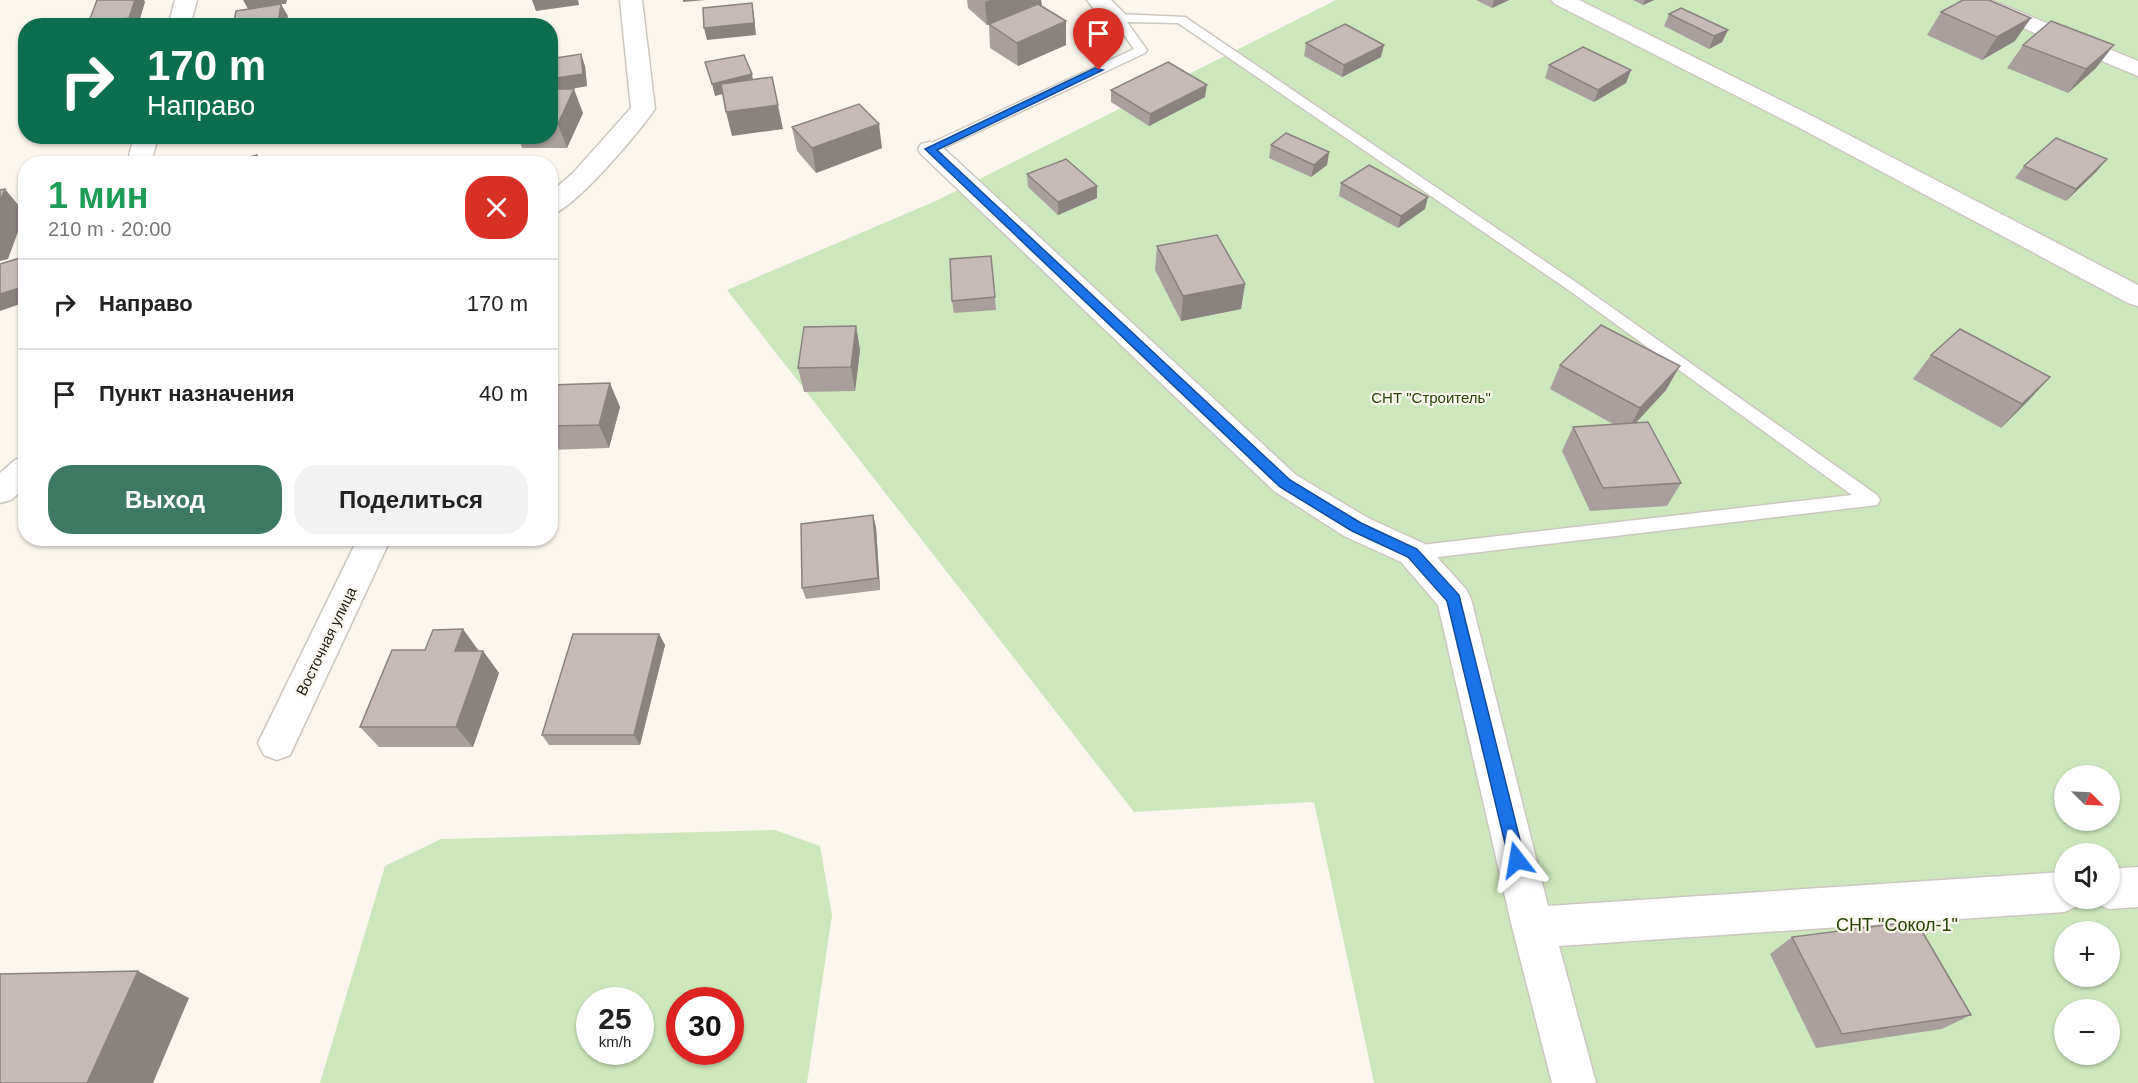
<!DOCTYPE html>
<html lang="ru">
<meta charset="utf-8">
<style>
:root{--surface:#fff;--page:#f2f2f2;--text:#222;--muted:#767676;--line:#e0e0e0;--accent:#3d7963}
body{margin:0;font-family:Helvetica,sans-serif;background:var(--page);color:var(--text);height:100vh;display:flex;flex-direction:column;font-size:22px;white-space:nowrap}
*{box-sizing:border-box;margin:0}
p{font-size:20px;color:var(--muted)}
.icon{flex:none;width:33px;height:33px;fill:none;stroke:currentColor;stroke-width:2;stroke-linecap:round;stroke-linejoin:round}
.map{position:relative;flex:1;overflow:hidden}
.details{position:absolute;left:18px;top:156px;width:540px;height:390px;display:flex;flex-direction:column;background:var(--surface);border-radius:24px;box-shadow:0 2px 4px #0004}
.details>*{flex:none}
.banner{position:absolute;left:18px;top:18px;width:540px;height:126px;border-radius:24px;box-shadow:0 2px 4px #0004;background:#0b6e4f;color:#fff;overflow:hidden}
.needle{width:39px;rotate:114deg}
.fabs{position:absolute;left:2054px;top:765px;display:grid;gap:12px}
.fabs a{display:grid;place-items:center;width:66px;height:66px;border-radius:50%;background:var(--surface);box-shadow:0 2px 4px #0004;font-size:30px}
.speed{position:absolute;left:576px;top:987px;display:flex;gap:12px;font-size:30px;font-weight:700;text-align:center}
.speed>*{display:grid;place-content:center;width:78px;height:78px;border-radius:50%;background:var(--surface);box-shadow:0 2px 4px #0004;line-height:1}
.speed small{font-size:15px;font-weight:400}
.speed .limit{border:9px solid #d22;background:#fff;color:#111}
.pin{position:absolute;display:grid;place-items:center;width:51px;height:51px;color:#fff;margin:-62px -26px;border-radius:50% 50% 50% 0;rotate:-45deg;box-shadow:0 0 6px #0007}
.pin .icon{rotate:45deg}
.me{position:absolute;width:66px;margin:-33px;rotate:346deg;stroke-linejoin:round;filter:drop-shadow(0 0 4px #0008)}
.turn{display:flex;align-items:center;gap:21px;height:126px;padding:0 30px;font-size:27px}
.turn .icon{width:78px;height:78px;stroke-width:2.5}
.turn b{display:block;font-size:42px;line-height:51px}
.round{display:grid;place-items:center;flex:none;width:63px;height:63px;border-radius:24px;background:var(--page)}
.overview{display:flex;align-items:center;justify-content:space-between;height:102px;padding:0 30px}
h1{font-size:36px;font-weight:700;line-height:45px;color:#1e9e55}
.cta{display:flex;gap:12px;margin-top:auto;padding:12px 30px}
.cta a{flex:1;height:69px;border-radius:24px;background:var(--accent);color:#fff;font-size:24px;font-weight:700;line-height:69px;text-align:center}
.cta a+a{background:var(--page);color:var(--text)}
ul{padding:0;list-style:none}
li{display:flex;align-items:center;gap:18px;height:90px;padding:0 30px;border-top:2px solid var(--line)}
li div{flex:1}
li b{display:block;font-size:22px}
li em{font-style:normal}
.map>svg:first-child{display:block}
.green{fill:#cde7bc;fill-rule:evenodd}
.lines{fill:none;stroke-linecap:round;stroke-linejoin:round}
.service-casing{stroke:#ccc7be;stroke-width:3}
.minor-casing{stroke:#ccc7be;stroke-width:3}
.service{fill:#fff;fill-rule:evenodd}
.minor{fill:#fff;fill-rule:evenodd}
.wall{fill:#a9a09d}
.shaded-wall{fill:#8a827f}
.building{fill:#c5bab6;stroke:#8a827f;stroke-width:1.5}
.route{fill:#1a73e8;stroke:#114b97;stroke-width:1.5}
.labels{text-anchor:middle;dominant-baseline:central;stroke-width:4.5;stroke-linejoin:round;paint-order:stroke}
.park-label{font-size:15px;fill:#264503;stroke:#fbf6ed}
.street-label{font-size:15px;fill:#1b1a16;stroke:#fbf6ed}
.near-park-label{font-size:18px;fill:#264503;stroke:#fbf6ed}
</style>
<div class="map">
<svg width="2138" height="1083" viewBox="0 0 2138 1083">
<rect width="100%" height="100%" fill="#fbf6ed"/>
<path class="green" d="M1336 0H2138V1083H1374L1314 802 1134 812 727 290 938 200ZM2064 776H2109V820H2064ZM2064 854H2109V898H2064ZM2064 932H2109V976H2064ZM2064 1010H2109V1054H2064Z
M775 830 820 846 832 915 807 1083H320L385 866 441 839ZM590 1000H640V1052H590ZM680 1000H730V1052H680Z"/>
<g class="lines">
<g class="service-casing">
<path id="service" d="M1118 14 1185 17 1580 285 1877 495 1880 500 1877 505 1413 560 1407 558 1404 553 1407 548 1413 546 1852 495 1570 291 1178 23 1127 22 1147 50 1145 53 935 152H925L923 149 925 146 1134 49 1112 18Z"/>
</g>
<g class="minor-casing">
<path id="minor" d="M175 0H197L190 26H168Z
M620 0H642L655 109C639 132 575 209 550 215V193L573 173 631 108Z
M1087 0H1111L1129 18 1126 23C1110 26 1096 13 1087 0Z
M1551 0H1579L1814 117 2138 285V306L2128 303 1798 127 1555 4Z
M1962 0H1991L2138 61V76L1966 4Z
M134 136H158L151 164H127Z
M930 142 939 144 1296 475 1368 518 1425 544 1466 589 1471 599 1548 906 2064 872V898H2082L2078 906 2064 912 1559 946 1596 1083H1552L1512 927 1438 605 1401 562 1344 536 1274 491 921 154 918 149 921 144Z
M26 456V487L11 500 0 503V473L15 460Z
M358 538H391L290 755 277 760 264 755 258 743Z
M2138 867V907L2109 909 2095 903 2093 898H2109V869Z"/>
</g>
<use href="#service" class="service"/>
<use href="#minor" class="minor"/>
</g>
<path class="wall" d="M967 0H1041L1042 6 1066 45 1018 66 990 48 989 24H991L987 25 968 8Z
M1476 0H1509L1492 8Z
M1633 0H1654L1643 5Z
M1941 12 2015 41 1982 60 1927 35Z
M1669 14 1728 30 1722 42 1709 49 1664 26Z
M1306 43 1381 57 1342 77 1304 56Z
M2023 45 2096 68 2068 93 2007 68Z
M550 59 585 66 587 86 571 89 583 113 567 148H522L518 136H550Z
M1549 65 1631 70 1626 83 1594 102 1545 78Z
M1111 90 1205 97 1149 126 1111 102Z
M792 127 882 148 816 173 797 151Z
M1271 145 1329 152 1327 165 1311 177 1269 158Z
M2024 166 2097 171 2066 201 2015 178Z
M1027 174 1097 186V198L1058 215 1028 187Z
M1341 183 1425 209 1398 228 1339 196Z
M1157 246 1245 284 1241 309 1181 321 1155 270Z
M995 297 996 310 954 313 952 301Z
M856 326 860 350 855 391 804 392 798 368Z
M1931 355 2050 377 2028 401 2001 428 1913 379Z
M1560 365 1666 390 1636 423 1681 483 1667 506 1590 511 1562 451 1573 427 1613 424 1550 389Z
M550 385 620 407 609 448 550 450Z
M876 527 880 590 806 599 802 588Z
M659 634 665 645 640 745H549L542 735Z
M479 651H483L499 673 473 747H379L360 727Z
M1792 937 1971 1015 1942 1029 1816 1048 1770 954Z"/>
<path class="shaded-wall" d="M135 0H144L145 2 138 26H89L88 24Z
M243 0H287L286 4H281L288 16 286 26H260L248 9Z
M532 0H578L579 5 536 11Z
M683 0H706L683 2Z
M990 0H1041L1042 8 987 25 985 2Z
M1494 0H1509L1492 8Z
M1645 0H1654L1643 5Z
M752 3 754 15 756 35 707 40 704 28Z
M2031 18 2015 41 1982 60 1997 37Z
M1066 21V45L1018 66 1017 43Z
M1728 30 1722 42 1709 49 1714 36Z
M1384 45 1381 57 1342 77 1344 65Z
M2114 45 2096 68 2068 93 2086 69Z
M581 54 585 66 587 86 550 92V79Z
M1631 70 1626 83 1594 102 1598 90Z
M752 74 754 86 715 96 712 84Z
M772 77 783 129 732 136 726 112Z
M1207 85 1205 97 1149 126 1150 114Z
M574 89 583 113 567 148 558 124Z
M879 124 882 148 816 173 812 148Z
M1329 152 1327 165 1311 177 1314 165Z
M257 155 263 164H258Z
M2107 159 2097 171 2066 201 2076 189Z
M1097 186V198L1058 215V202Z
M5 189 25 213 8 259 0 261V201Z
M1428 197 1425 209 1398 228 1401 216Z
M1245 284 1241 309 1181 321 1183 296Z
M26 286V302L0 311V294Z
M856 326 860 350 855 391 851 367Z
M1680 366 1666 390 1627 432 1640 408Z
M2050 377 2028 401 2001 428 2022 404Z
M610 383 620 407 609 448 599 425Z
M873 515 876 527 880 590 878 578Z
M463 629 479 651H455Z
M659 634 665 645 640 745 634 735Z
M483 651 499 673 473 747 456 727Z
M138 971 189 998 153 1083H87Z"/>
<path class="building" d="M97 0H135L129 18 88 24Z
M1963 0H1989L2031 18 1997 37 1941 12Z
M752 3 754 23 704 28 703 8Z
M281 4 278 23 260 26H233L236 11Z
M1038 4 1066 21 1017 43 989 24Z
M1681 8 1728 30 1714 36 1669 14Z
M2051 21 2114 45 2086 69 2023 45Z
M131 24 130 26H115Z
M1345 24 1384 45 1344 65 1306 43Z
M1583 47 1631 70 1598 90 1549 65Z
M581 54 583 74 550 79V59Z
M744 55 752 74 712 84 705 62Z
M1168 62 1207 85 1150 114 1111 90Z
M772 77 778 105 726 112 721 84Z
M550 89H574L558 124H550Z
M859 104 879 124 812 148 792 127Z
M1286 133 1329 152 1314 165 1271 145Z
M2056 138 2107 159 2076 189 2024 166Z
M257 155 258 164H220Z
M1066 159 1097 186 1058 202 1027 174Z
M1369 165 1428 197 1401 216 1341 183Z
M5 189 0 201V190Z
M1217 235 1245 284 1183 296 1157 246Z
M991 256 995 297 952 301 950 259Z
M23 257 26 269V286L0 294V264Z
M1601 325 1680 366 1640 408 1560 365Z
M856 326 851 367 798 368 804 327Z
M1960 329 2050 377 2022 404 1931 355Z
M610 383 599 425 550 426V385Z
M1648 422 1681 483 1603 488 1573 427Z
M873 515 878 578 802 588 801 524Z
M463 629 455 651H483L456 727H360L392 650H425L433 630Z
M573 634H659L634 735H542Z
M1916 921 1971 1015 1842 1034 1792 937Z
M138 971 87 1083H0V974Z"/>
<path class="route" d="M1095 68 1103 70 937 150 1290 480 1361 523 1417 549 1459 595 1525 860 1523 866 1517 868 1511 866 1509 860 1447 601 1408 557 1352 531 1280 487 925 149Z"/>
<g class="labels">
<g class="park-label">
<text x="1431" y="397">СНТ "Строитель"</text>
</g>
<g class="street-label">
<text transform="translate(326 641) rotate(-64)">Восточная улица</text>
</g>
<g class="near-park-label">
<text x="1897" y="925">СНТ "Сокол-1"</text>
</g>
</g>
</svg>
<div class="fabs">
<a><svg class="needle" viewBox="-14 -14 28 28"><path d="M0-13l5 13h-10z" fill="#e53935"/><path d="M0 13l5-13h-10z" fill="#767676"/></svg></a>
<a><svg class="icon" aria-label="sound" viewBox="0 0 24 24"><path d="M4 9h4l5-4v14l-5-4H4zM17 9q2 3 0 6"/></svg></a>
<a>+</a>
<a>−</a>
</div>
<div class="speed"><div>25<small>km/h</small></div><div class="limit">30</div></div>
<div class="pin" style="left:1099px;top:70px;background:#d93025"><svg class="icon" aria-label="arrive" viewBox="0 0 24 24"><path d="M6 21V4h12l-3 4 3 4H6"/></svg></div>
<svg class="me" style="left:1517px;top:860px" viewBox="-20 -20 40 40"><path d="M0-17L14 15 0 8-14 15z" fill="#1a73e8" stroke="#fff" stroke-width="4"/></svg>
<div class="banner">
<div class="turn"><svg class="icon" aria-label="right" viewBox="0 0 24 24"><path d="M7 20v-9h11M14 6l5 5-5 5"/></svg><div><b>170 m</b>Направо</div></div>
</div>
<section class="details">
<div class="overview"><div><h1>1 мин</h1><p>210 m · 20:00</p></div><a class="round" style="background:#d93025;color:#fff"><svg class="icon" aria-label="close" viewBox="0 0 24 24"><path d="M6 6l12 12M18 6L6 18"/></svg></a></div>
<ul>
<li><svg class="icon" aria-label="right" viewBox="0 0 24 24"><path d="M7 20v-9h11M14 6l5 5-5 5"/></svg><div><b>Направо</b></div><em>170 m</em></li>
<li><svg class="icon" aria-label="arrive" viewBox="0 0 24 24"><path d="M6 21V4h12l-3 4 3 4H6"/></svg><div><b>Пункт назначения</b></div><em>40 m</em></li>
</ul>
<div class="cta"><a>Выход</a><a>Поделиться</a></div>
</section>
</div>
